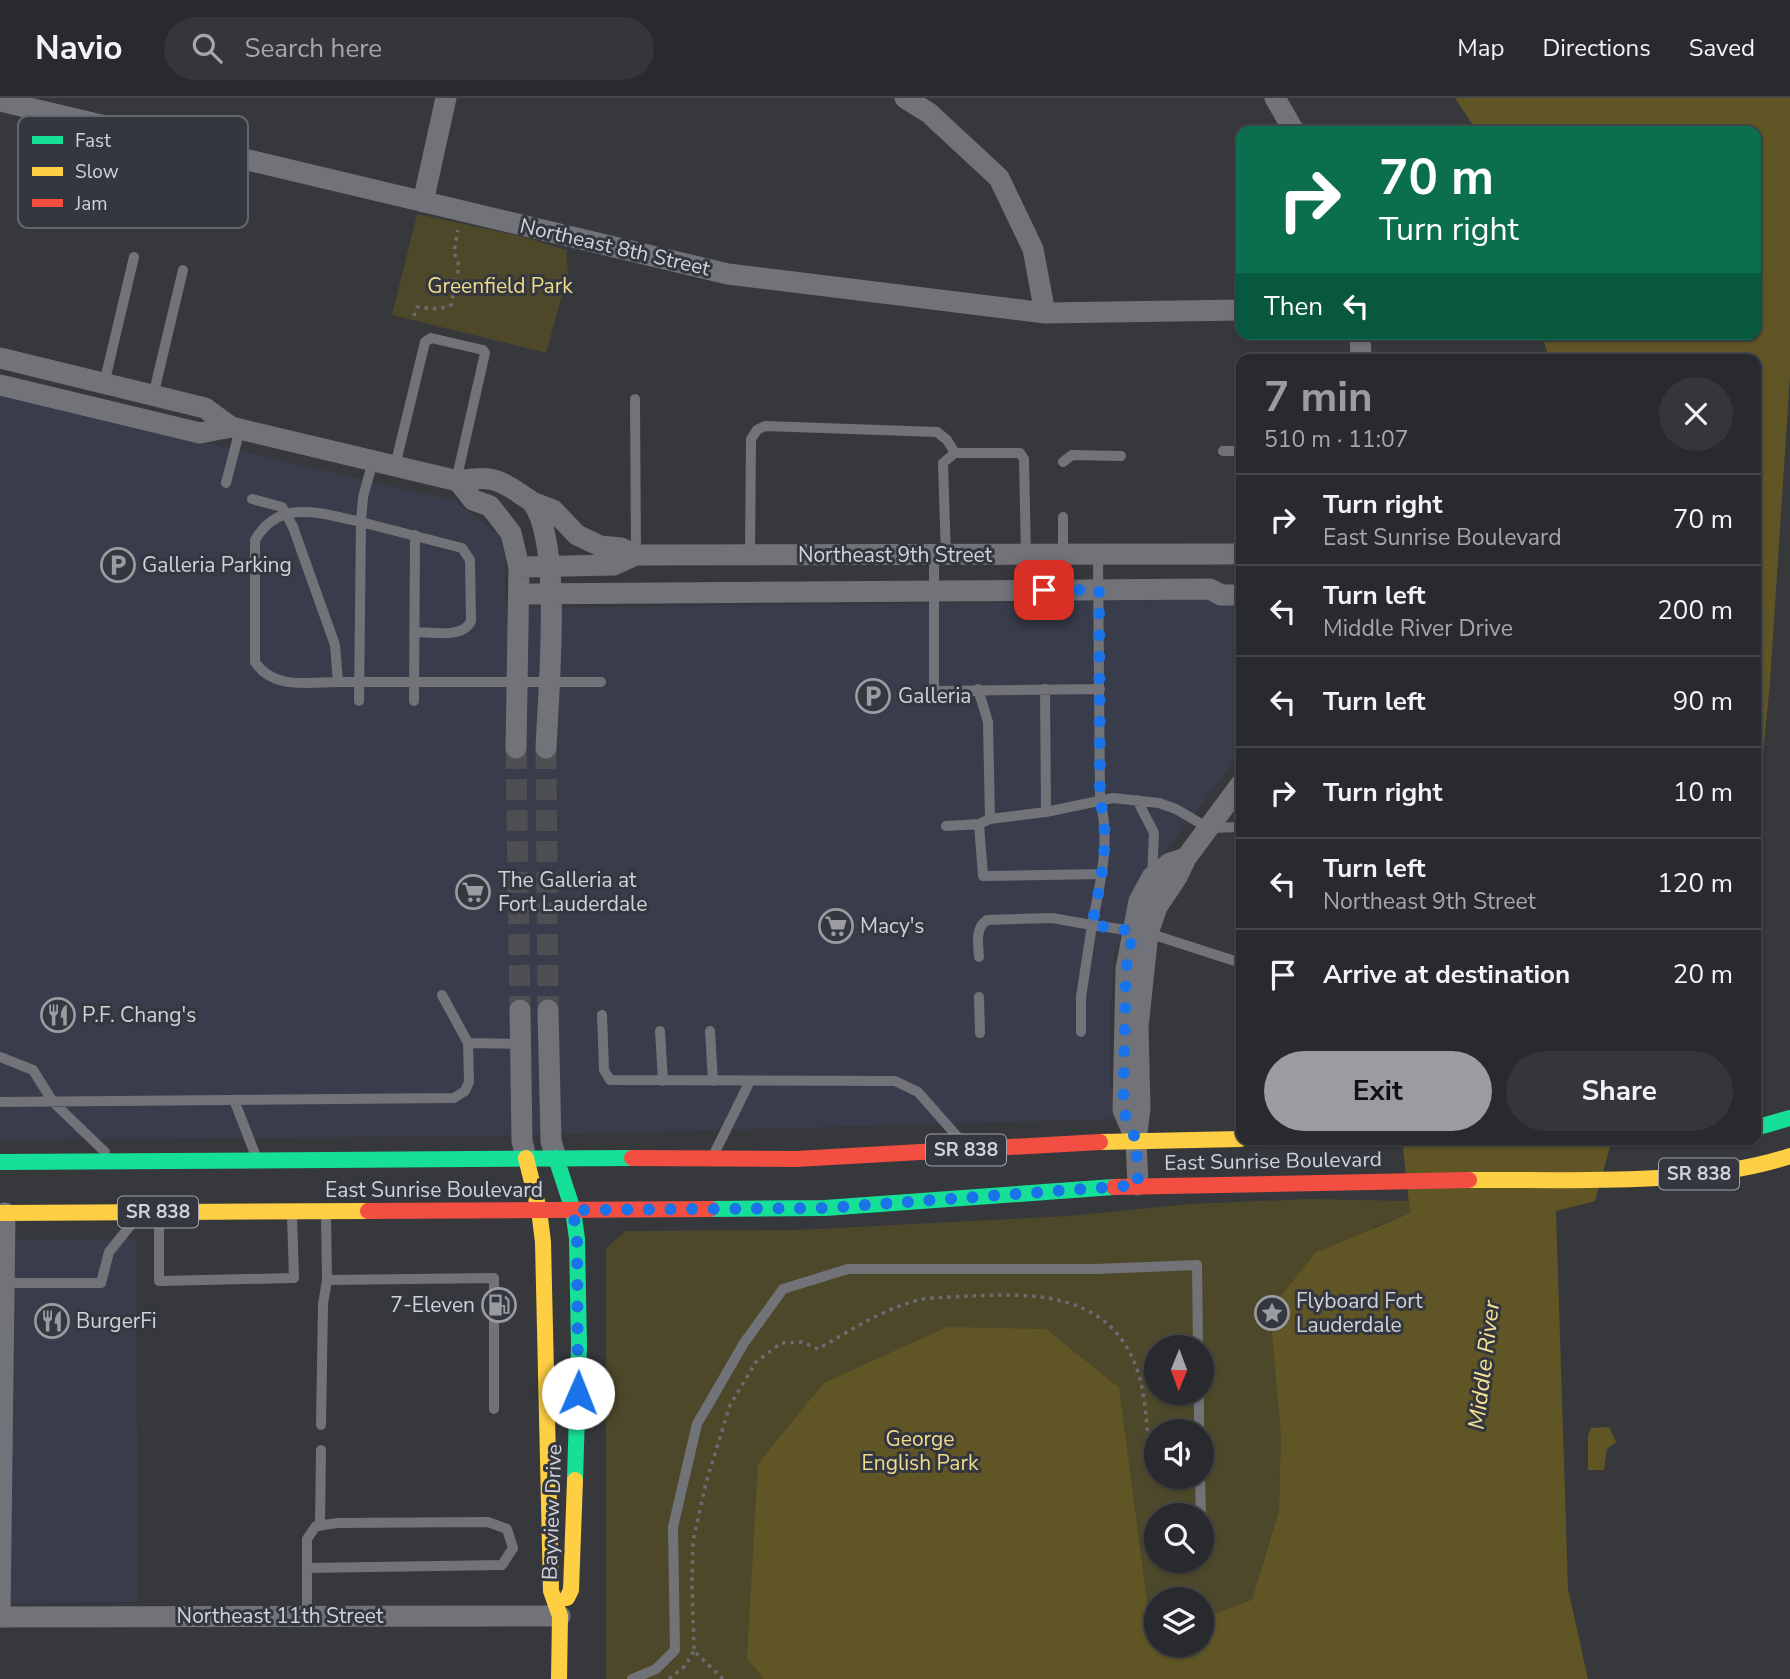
<!DOCTYPE html>
<meta charset="utf-8">
<style>
:root{--surface:#292a2d;--page:#353639;--text:#f1f3f6;--muted:#a5a7aa;--line:#454649;--accent:#9b9ca1}
body{margin:0;font-family:"Nunito Sans",sans-serif;background:var(--page);color:var(--text);height:100vh;display:flex;flex-direction:column;font-size:26px;white-space:nowrap}
*{box-sizing:border-box;margin:0}
p{font-size:23px;color:var(--muted)}
.icon{flex:none;width:38px;height:38px;fill:none;stroke:currentColor;stroke-width:2;stroke-linecap:round;stroke-linejoin:round}
.map{position:relative;flex:1;overflow:hidden}
.details{position:absolute;left:1236px;top:256px;width:525px;height:791px;display:flex;flex-direction:column;background:var(--surface);border-radius:14px;box-shadow:0 2px 5px #0004,0 0 0 2px var(--line)}
.details>*{flex:none}
.hud{position:absolute;left:1236px;top:28px;width:525px;height:214px;border-radius:14px;box-shadow:0 2px 5px #0004,0 0 0 2px var(--line);background:#0b6e4f;color:#fff;overflow:hidden}
.needle{width:46px;rotate:181deg}
.fabs{position:absolute;left:1144px;top:1237px;display:grid;gap:14px}
.fabs a{display:grid;place-items:center;width:70px;height:70px;border-radius:50%;background:var(--surface);box-shadow:0 2px 5px #0004,0 0 0 2px var(--line);font-size:35px}
.pin{position:absolute;display:grid;place-items:center;width:60px;height:60px;color:#fff;margin:-30px;border-radius:14px;box-shadow:0 4px 10px #0006}
.me{position:absolute;width:77px;margin:-38px;rotate:1deg;stroke-linejoin:round;filter:drop-shadow(0 0 5px #0008)}
.turn{display:flex;align-items:center;gap:24px;height:147px;padding:0 28px;font-size:32px}
.turn .icon{width:91px;height:91px;stroke-width:2.5}
.turn b{display:block;font-size:49px;line-height:60px}
.then{display:flex;align-items:center;height:66px;padding:0 28px;background:#0003;gap:14px;font-size:26px}
.round{display:grid;place-items:center;flex:none;width:74px;height:74px;border-radius:37px;background:var(--page)}
.overview{display:flex;align-items:center;justify-content:space-between;height:119px;padding:0 28px}
h1{font-size:42px;font-weight:700;line-height:52px;color:var(--accent)}
.action{display:flex;gap:14px;margin-top:auto;padding:14px 28px}
.action a{flex:1;height:80px;border-radius:42px;background:var(--accent);color:#111;font-size:28px;font-weight:700;line-height:80px;text-align:center}
.action a+a{background:var(--page);color:var(--text)}
ul{padding:0;list-style:none}
li{display:flex;align-items:center;gap:21px;height:91px;padding:0 28px;border-top:2px solid var(--line)}
li div{flex:1}
li b{display:block;font-size:26px}
li em{font-style:normal}
header{display:flex;align-items:center;gap:42px;box-sizing:border-box;height:98px;padding:0 35px;background:var(--surface);border-bottom:2px solid var(--line)}
header strong{font-size:33px}
nav{display:flex;gap:38px;margin-inline-start:auto;font-size:24px}
.search{width:490px;height:63px;background:var(--page);display:flex;align-items:center;gap:18px;box-sizing:border-box;padding:0 24px;border-radius:38px;color:var(--muted);font-size:26px}
.map>svg:first-child{display:block}
.built{fill:#393c4a}
.green{fill:#4e482a;fill-rule:evenodd}
.water{fill:#605525}
.lines{fill:none;stroke-linecap:round;stroke-linejoin:round}
.street-tunnel{stroke:#4e4f53;stroke-width:21;stroke-dasharray:21 10;stroke-linecap:butt}
.path{stroke:#6a6c71;stroke-width:3.5;stroke-dasharray:3.5 5;stroke-linecap:butt}
.lane{stroke:#717379;stroke-width:10}
.street{stroke:#717379;stroke-width:21}
.fast{stroke:#16e098;stroke-width:16}
.slow{stroke:#ffcf43;stroke-width:16}
.jam{stroke:#f24e42;stroke-width:16}
.lane-bridge{stroke:#717379;stroke-width:10}
.route{stroke:#1a73e8;stroke-width:12;stroke-dasharray:0 21.6}
.labels{text-anchor:middle;dominant-baseline:central;stroke-width:6;stroke-linejoin:round;paint-order:stroke}
.shield{fill:#34373f;stroke:#a2a4aa;stroke-width:2}
.shield-label{font-size:19px;font-weight:bold;fill:#d1d2d8}
.street-label{font-size:21px;fill:#d1d2d8;stroke:#34373f}
.park-label{font-size:21px;fill:#eedc8a;stroke:#34373f}
.poi-label{font-size:21px;fill:#d1d2d8;stroke:#34373f;text-anchor:start}
.water-label{font-size:23px;font-style:italic;fill:#f7e492;stroke:#34373f}
.key{fill:#34373f;stroke:#63666d;stroke-width:2}
.key-label{font-size:19px;fill:#d1d2d8}
</style>
<header>
<strong>Navio</strong>
<div class="search"><svg class="icon" aria-label="search" viewBox="0 0 24 24"><circle cx="10" cy="10" r="6"/><path d="M15 15l6 6"/></svg>Search here</div>
<nav><a>Map</a><a>Directions</a><a>Saved</a></nav>
</header>
<div class="map">
<svg width="1790" height="1581" viewBox="0 0 1790 1581">
<rect width="100%" height="100%" fill="#37383c"/>
<path class="built" d="M0 297 455 403 504 441 506 510 1213 502 1241 506V654L1144 782 1114 856 1109 946 1113 1021 502 1038 0 1042Z
M0 1141H136L138 1504 0 1505Z"/>
<path class="green" d="M417 116 524 139 566 152 568 176 546 255 392 217Z
M1309 1101 1409 1103 1410 1115 1374 1129 1281 1336 1279 1414 1302 1581H606V1150L626 1133 798 1132 1068 1118 1190 1106ZM1157 1250H1202V1295H1157ZM1157 1334H1202V1379H1157ZM1157 1418H1202V1463H1157ZM1157 1502H1202V1547H1157Z"/>
<path class="water" d="M1455 0H1790V277L1770 584 1761 677 1755 701V261H1549L1542 236H1755V33H1477Z
M1402 1041H1612L1595 1103 1556 1113 1568 1491 1588 1581H764L747 1560 758 1366 824 1285 947 1229 1046 1231 1119 1290 1147 1504 1157 1507V1547H1202V1520L1252 1502 1279 1414 1281 1335 1270 1212 1315 1155 1410 1115Z
M1609 1329 1616 1344 1607 1351 1604 1372H1588V1337L1591 1330Z"/>
<g class="lines">
<path class="street-tunnel" d="M516 650 520 912
M546 650 548 912"/>
<path class="path" d="M414 218 417 209 439 211 451 207 459 168 454 154 458 132
M669 1581 685 1568 694 1553
M723 1581 694 1553 692 1485 693 1443 706 1385 730 1307 756 1264 781 1245 802 1244 818 1251C851 1232 886 1209 923 1201 939 1199 956 1199 971 1198 1030 1195 1099 1195 1130 1255 1146 1285 1146 1322 1149 1354"/>
<path class="lane" d="M104 286 134 159
M153 298 183 172
M635 301 636 457
M1223 353H1241
M955 355H1020L1024 361 1026 457
M1063 364 1072 357 1121 358
M395 368 425 244 431 240 483 252 485 255 456 383
M226 385 240 331
M293 429 335 547 338 584H601
M750 457 751 341 757 332 765 328 937 334 947 342 955 355 943 365 946 458
M1063 457V419
M1098 457 1100 703C1111 742 1100 787 1092 827L1133 833
M934 458V593L1100 591
M338 584C309 584 273 592 255 564V442C280 399 322 416 361 424L363 399 373 363
M978 591 988 624 990 721
M1045 591 1046 714
M359 603 361 424 462 450 470 462 471 523C463 541 431 534 414 534
M414 603 415 437
M1137 702 1154 735 1152 779
M946 728 979 726
M1102 776 983 778 979 726 990 721 1046 714 1113 700 1159 705 1176 711 1208 730 1241 729
M1148 835 1241 865
M979 859C978 845 975 830 987 822L1052 820 1092 827 1081 899V934
M442 897 468 945 521 946
M979 899 980 935
M602 917 604 972 610 982 895 983 918 994 963 1045
M660 933 663 983
M710 933 713 983
M0 959 33 972 53 1004 105 1054
M234 1002 255 1056
M0 1004 454 1000 465 993 469 984 468 945
M714 1056 750 983
M326 1116 327 1182 494 1180V1311
M159 1117V1183L294 1180 292 1118
M4 1185H101L109 1154 134 1123
M1199 1295V1334
M321 1327 323 1206 327 1182
M1200 1379 1201 1418
M320 1428 321 1352
M307 1518V1441L316 1428 338 1425 488 1424 507 1431 513 1450 502 1467 307 1470
M632 1581 656 1571 675 1552 673 1429 697 1326 744 1245 783 1191 848 1171H1096L1197 1167 1198 1250"/>
<path class="street" d="M905 0 929 15 999 80 1033 151 1045 215
M1275 0 1294 33
M0 3 728 176 1045 215 1241 212
M423 104 446 0
M1360 236 1361 261
M0 260 205 310 231 329 458 383C486 378 496 379 519 395 523 398 529 401 532 404 563 443 548 597 546 650
M0 287 200 335 231 329
M458 383 473 402 490 408 511 435 519 469 516 650
M532 404 553 412 577 437 600 448 621 450 636 457
M519 469 614 467 636 457 1241 456
M519 496 1210 491 1221 497H1241
M520 912 522 1043 526 1060
M548 912 551 1043 556 1060
M1136 1042 1123 1012 1126 871 1139 803 1152 779 1170 765 1186 760
M1138 1087 1136 1042 1140 1011 1138 929 1148 835 1157 809 1177 779 1186 760 1241 686
M0 1519 560 1518
M0 1519 5 1115"/>
<path class="fast" d="M1755 1030 1790 1020
M556 1060 573 1112 577 1141 579 1248 575 1382
M0 1064 632 1060
M711 1111 825 1110 1114 1089"/>
<path class="slow" d="M1100 1044 1241 1041
M526 1060 539 1112 543 1144 551 1493 560 1518 559 1581
M1469 1082C1568 1081 1696 1089 1790 1058
M0 1115 368 1113
M567 1500 571 1492 575 1382"/>
<path class="jam" d="M632 1060 796 1061 1100 1044
M1114 1089 1469 1082
M368 1113 711 1111"/>
<path class="lane-bridge" d="M252 401 282 409 293 429"/>
</g>
<g class="lines">
<path class="route" d="M578 1295 577 1141 573 1112 825 1110 1138 1087 1136 1042 1123 1012 1126 871 1133 833 1092 827C1100 787 1111 742 1100 703L1099 492H1044"/>
</g>
<defs>
<g id="parking-ring" transform="scale(1.75)"><circle r="9.5" fill="#34373f" stroke="#9b9ca1" stroke-width="1.5"/><path d="M-3.5-5.5H1a3.5 3.5 0 0 1 0 7H-1V5.5H-3.5ZM-1-3.4V-.6H.8a1.4 1.4 0 0 0 0-2.8Z" fill="#9b9ca1"/></g>
<g id="supermarket-ring" transform="scale(1.75)"><circle r="9.5" fill="#34373f" stroke="#9b9ca1" stroke-width="1.5"/><path d="M-6-5.5h2.5l.6 2H6L4.5 2H-2.5L-4.4-4H-6ZM-1.5 3.2a1.3 1.3 0 1 0 .1 0ZM3 3.2a1.3 1.3 0 1 0 .1 0Z" fill="#9b9ca1"/></g>
<g id="restaurant-ring" transform="scale(1.75)"><circle r="9.5" fill="#34373f" stroke="#9b9ca1" stroke-width="1.5"/><path d="M-5-6h1v4h1v-4h1v4h1v-4h1v5L-1.5 .5V6h-2V.5L-5-1ZM5-6V6H3V1.5H1.5Q1.5-4 5-6Z" fill="#9b9ca1"/></g>
<g id="fuel-ring" transform="scale(1.75)"><circle r="9.5" fill="#34373f" stroke="#9b9ca1" stroke-width="1.5"/><path d="M-5.5-6h7V0h2V4h1.3V-2.5L3-4.5l.8-.8L6-3V5H2.5V1h-1V6h-7ZM-4.2-4.7v3.2H.2V-4.7Z" fill="#9b9ca1"/></g>
<g id="sight-ring" transform="scale(1.75)"><circle r="9.5" fill="#34373f" stroke="#9b9ca1" stroke-width="1.5"/><path d="M0-6L1.8-2.2L6-1.7L2.9 1.2L3.7 5.4L0 3.3L-3.7 5.4L-2.9 1.2L-6-1.7L-1.8-2.2Z" fill="#9b9ca1"/></g>
</defs>
<g fill-rule="evenodd">
<use href="#parking-ring" x="118" y="467"/>
<use href="#parking-ring" x="873" y="598"/>
<use href="#supermarket-ring" x="473" y="794"/>
<use href="#supermarket-ring" x="836" y="828"/>
<use href="#restaurant-ring" x="58" y="917"/>
<use href="#fuel-ring" x="499" y="1207"/>
<use href="#sight-ring" x="1272" y="1215"/>
<use href="#restaurant-ring" x="52" y="1223"/>
</g>
<g class="labels">
<g class="shield">
<rect x="926" y="1036.5" width="80" height="31" rx="5"/>
<rect x="1659" y="1060.5" width="80" height="31" rx="5"/>
<rect x="118" y="1098.5" width="80" height="31" rx="5"/>
</g>
<g class="shield-label">
<text x="966" y="1052">SR 838</text>
<text x="1699" y="1076">SR 838</text>
<text x="158" y="1114">SR 838</text>
</g>
<g class="street-label">
<text transform="translate(615 149) rotate(13)">Northeast 8th Street</text>
<text x="895" y="457">Northeast 9th Street</text>
<text transform="translate(1273 1063) rotate(-1)">East Sunrise Boulevard</text>
<text x="434" y="1092">East Sunrise Boulevard</text>
<text transform="translate(552 1414) rotate(-88)">Bayview Drive</text>
<text x="280" y="1518">Northeast 11th Street</text>
</g>
<g class="park-label">
<text x="500" y="188">Greenfield Park</text>
<text x="920" y="1341">George<tspan x="920" dy="24">English Park</tspan></text>
</g>
<g class="poi-label">
<text x="142" y="467">Galleria Parking</text>
<text x="898" y="598">Galleria</text>
<text x="498" y="782">The Galleria at<tspan x="498" dy="24">Fort Lauderdale</tspan></text>
<text x="860" y="828">Macy's</text>
<text x="82" y="917">P.F. Chang's</text>
<text x="1296" y="1203">Flyboard Fort<tspan x="1296" dy="24">Lauderdale</tspan></text>
<text x="475" y="1207" text-anchor="end">7-Eleven</text>
<text x="76" y="1223">BurgerFi</text>
</g>
<g class="water-label">
<text transform="translate(1484 1267) rotate(-83)">Middle River</text>
</g>
</g>
<rect x="18" y="18" width="230" height="112" rx="10" class="key"/>
<rect x="32" y="38" width="31" height="8" fill="#16e098"/>
<rect x="32" y="69" width="31" height="9" fill="#ffcf43"/>
<rect x="32" y="101" width="31" height="8" fill="#f24e42"/>
<g class="key-label">
<text x="75" y="49">Fast</text>
<text x="75" y="80">Slow</text>
<text x="75" y="112">Jam</text>
</g>
</svg>
<div class="fabs">
<a><svg class="needle" viewBox="-14 -14 28 28"><path d="M0-13l5 13h-10z" fill="#e53935"/><path d="M0 13l5-13h-10z" fill="#a5a7aa"/></svg></a>
<a><svg class="icon" aria-label="sound" viewBox="0 0 24 24"><path d="M4 9h4l5-4v14l-5-4H4zM17 9q2 3 0 6"/></svg></a>
<a><svg class="icon" aria-label="search" viewBox="0 0 24 24"><circle cx="10" cy="10" r="6"/><path d="M15 15l6 6"/></svg></a>
<a><svg class="icon" aria-label="layers" viewBox="0 0 24 24"><path d="M12 4l9 5-9 5-9-5zM3 14l9 5 9-5"/></svg></a>
</div>
<div class="pin" style="left:1044px;top:492px;background:#d93025"><svg class="icon" aria-label="arrive" viewBox="0 0 24 24"><path d="M6 21V4h12l-3 4 3 4H6"/></svg></div>
<svg class="me" style="left:578px;top:1295px" viewBox="-20 -20 40 40"><circle r="19" fill="#fff"/><path d="M0-13L10 11 0 6-10 11z" fill="#1a73e8"/></svg>
<div class="hud">
<div class="turn"><svg class="icon" aria-label="right" viewBox="0 0 24 24"><path d="M7 20v-9h11M14 6l5 5-5 5"/></svg><div><b>70 m</b>Turn right</div></div>
<div class="then">Then<svg class="icon" aria-label="left" viewBox="0 0 24 24"><path d="M17 20v-9H6M10 6l-5 5 5 5"/></svg></div>
</div>
<section class="details">
<div class="overview"><div><h1>7 min</h1><p>510 m · 11:07</p></div><a class="round"><svg class="icon" aria-label="close" viewBox="0 0 24 24"><path d="M6 6l12 12M18 6L6 18"/></svg></a></div>
<ul>
<li><svg class="icon" aria-label="right" viewBox="0 0 24 24"><path d="M7 20v-9h11M14 6l5 5-5 5"/></svg><div><b>Turn right</b><p>East Sunrise Boulevard</p></div><em>70 m</em></li>
<li><svg class="icon" aria-label="left" viewBox="0 0 24 24"><path d="M17 20v-9H6M10 6l-5 5 5 5"/></svg><div><b>Turn left</b><p>Middle River Drive</p></div><em>200 m</em></li>
<li><svg class="icon" aria-label="left" viewBox="0 0 24 24"><path d="M17 20v-9H6M10 6l-5 5 5 5"/></svg><div><b>Turn left</b></div><em>90 m</em></li>
<li><svg class="icon" aria-label="right" viewBox="0 0 24 24"><path d="M7 20v-9h11M14 6l5 5-5 5"/></svg><div><b>Turn right</b></div><em>10 m</em></li>
<li><svg class="icon" aria-label="left" viewBox="0 0 24 24"><path d="M17 20v-9H6M10 6l-5 5 5 5"/></svg><div><b>Turn left</b><p>Northeast 9th Street</p></div><em>120 m</em></li>
<li><svg class="icon" aria-label="arrive" viewBox="0 0 24 24"><path d="M6 21V4h12l-3 4 3 4H6"/></svg><div><b>Arrive at destination</b></div><em>20 m</em></li>
</ul>
<div class="action"><a>Exit</a><a>Share</a></div>
</section>
</div>
